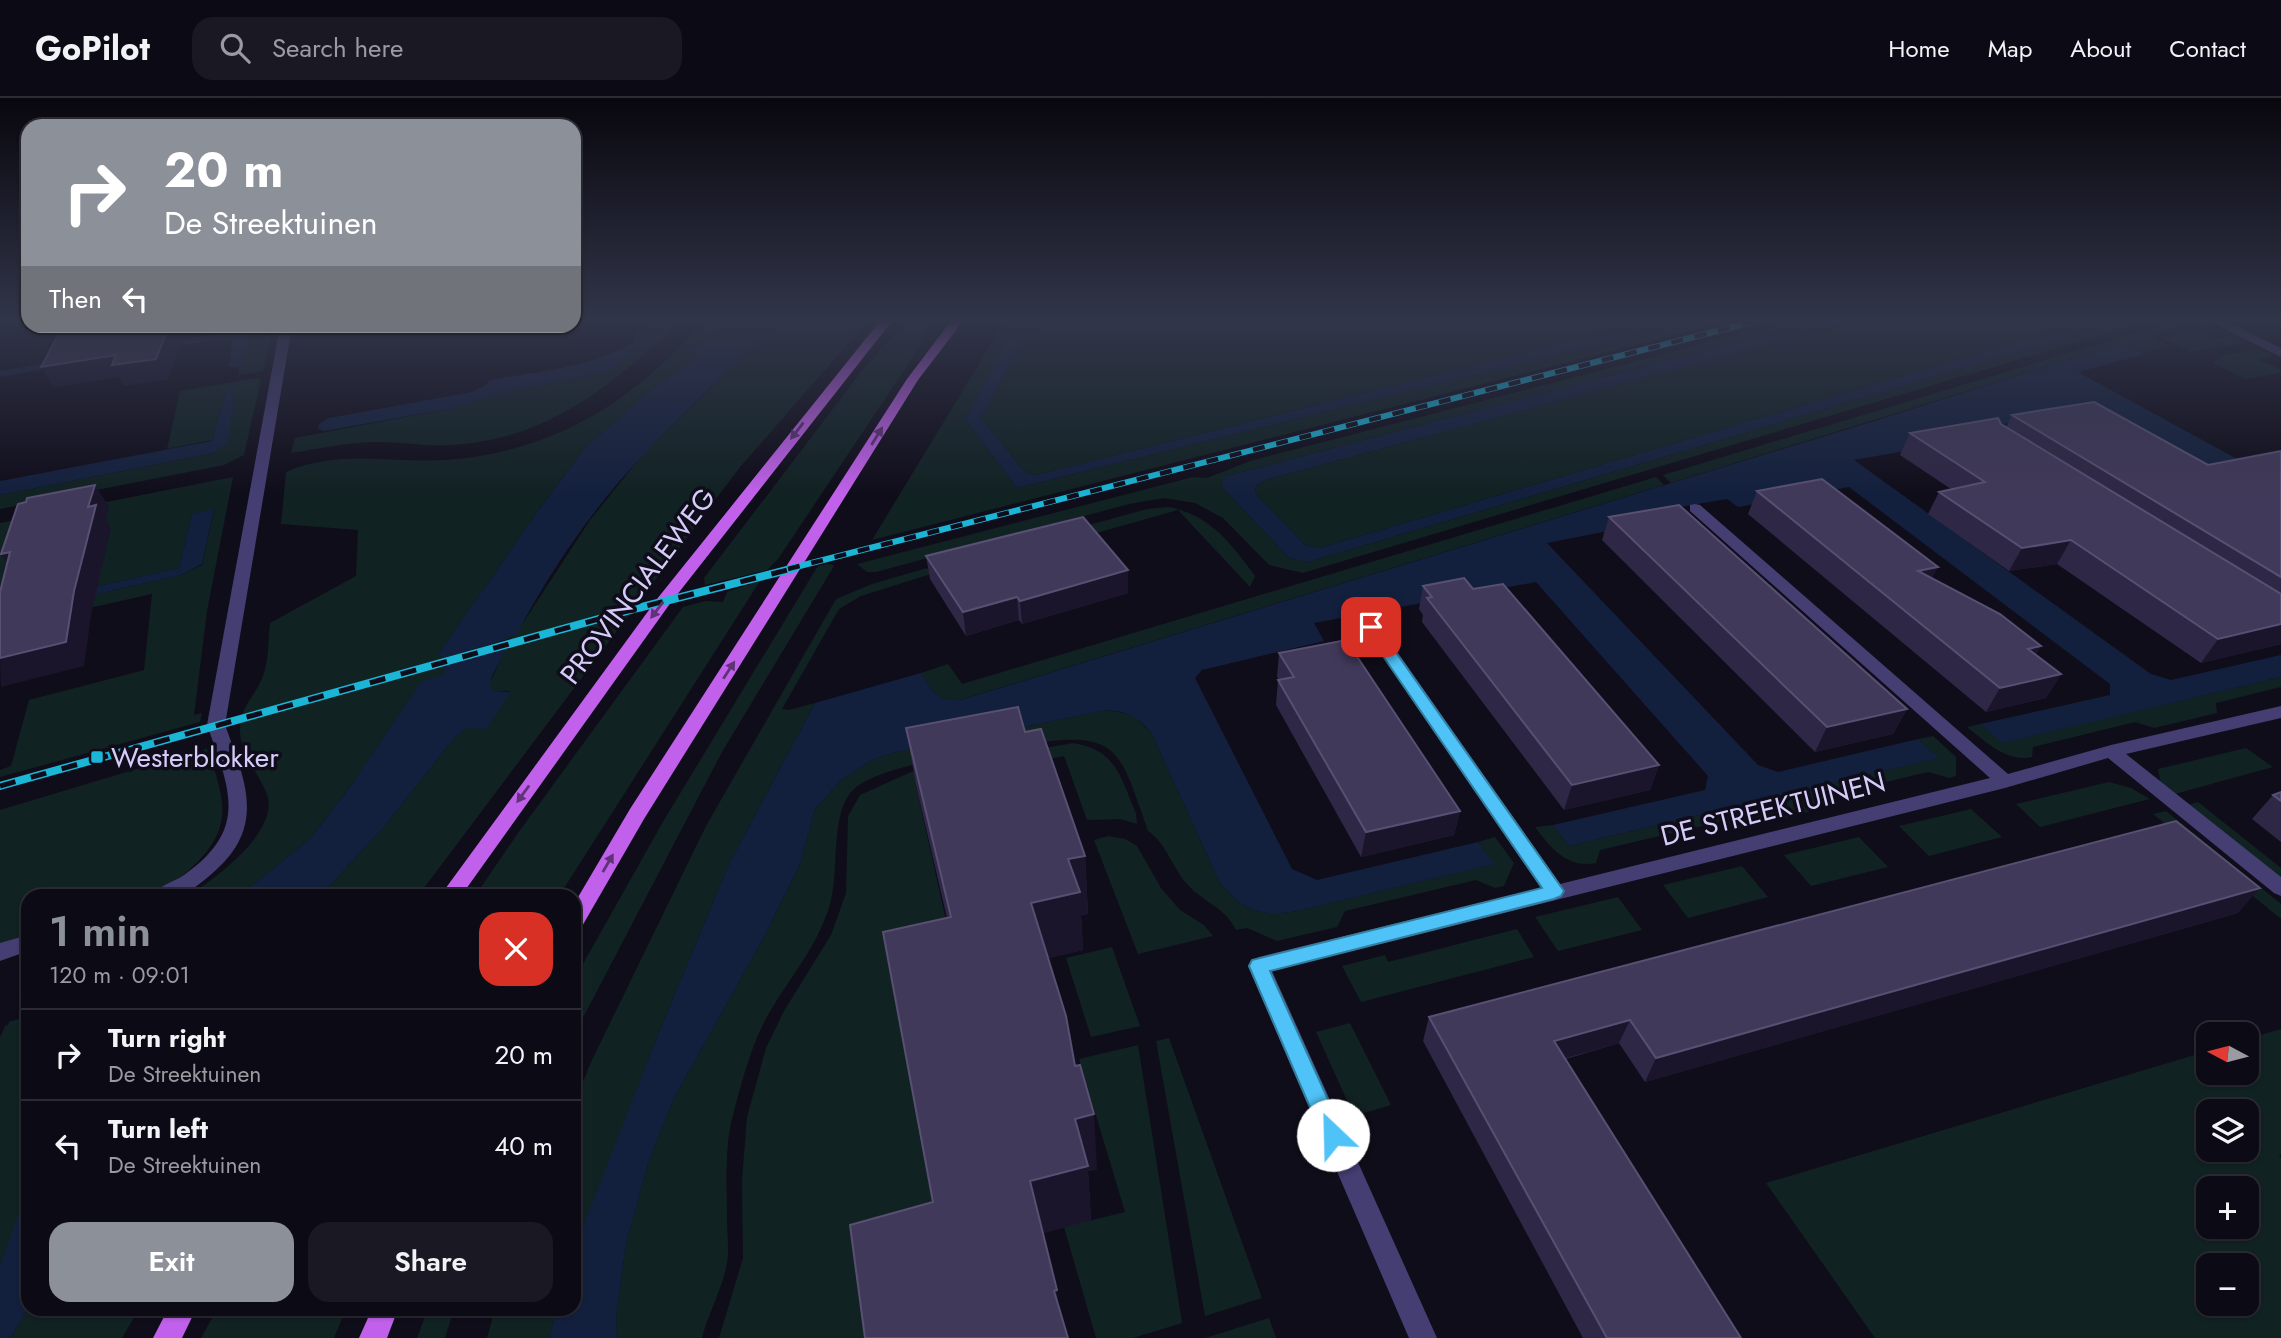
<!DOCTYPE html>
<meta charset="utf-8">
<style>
:root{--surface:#0c0a14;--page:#1a1822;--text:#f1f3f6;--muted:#9a9aa0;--line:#2c2b34;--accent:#8c9099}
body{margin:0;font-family:Jost,sans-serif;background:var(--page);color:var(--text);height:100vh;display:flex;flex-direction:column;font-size:26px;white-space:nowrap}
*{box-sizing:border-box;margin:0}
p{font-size:23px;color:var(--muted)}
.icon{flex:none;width:38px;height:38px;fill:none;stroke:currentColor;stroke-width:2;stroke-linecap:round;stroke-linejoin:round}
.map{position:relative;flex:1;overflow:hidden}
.drawer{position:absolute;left:21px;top:791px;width:560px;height:427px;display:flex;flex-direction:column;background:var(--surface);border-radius:21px;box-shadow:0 2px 5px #0004,0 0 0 2px var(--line)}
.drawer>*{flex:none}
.top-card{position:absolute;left:21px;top:21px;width:560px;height:214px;border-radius:21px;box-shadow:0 2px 5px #0004,0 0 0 2px var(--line);background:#8c9099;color:#fff;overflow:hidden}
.needle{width:46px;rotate:277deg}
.tools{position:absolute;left:2196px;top:924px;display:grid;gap:14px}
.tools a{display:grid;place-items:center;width:63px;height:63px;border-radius:14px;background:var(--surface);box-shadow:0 2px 5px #0004,0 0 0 2px var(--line);font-size:35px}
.pin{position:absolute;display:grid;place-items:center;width:60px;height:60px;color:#fff;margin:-30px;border-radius:14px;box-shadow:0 4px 10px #0006}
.me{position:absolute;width:77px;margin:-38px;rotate:336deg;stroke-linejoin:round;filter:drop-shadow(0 0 5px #0008)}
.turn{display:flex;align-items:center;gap:24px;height:147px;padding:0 28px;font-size:32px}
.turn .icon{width:91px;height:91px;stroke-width:2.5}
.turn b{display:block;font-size:49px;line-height:60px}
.then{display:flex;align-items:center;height:66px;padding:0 28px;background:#0003;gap:14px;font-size:26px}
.round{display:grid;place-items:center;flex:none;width:74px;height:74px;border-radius:21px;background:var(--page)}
.headline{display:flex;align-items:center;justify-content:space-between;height:119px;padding:0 28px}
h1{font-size:42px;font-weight:600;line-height:52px;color:var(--accent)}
.button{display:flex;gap:14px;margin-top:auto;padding:14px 28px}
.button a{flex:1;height:80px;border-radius:21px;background:var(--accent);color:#fff;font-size:28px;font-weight:600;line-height:80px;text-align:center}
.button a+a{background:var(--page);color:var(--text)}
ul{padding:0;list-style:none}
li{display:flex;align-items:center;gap:21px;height:91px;padding:0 28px;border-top:2px solid var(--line)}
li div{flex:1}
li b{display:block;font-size:26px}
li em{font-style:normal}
header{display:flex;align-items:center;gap:42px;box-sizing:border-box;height:98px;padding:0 35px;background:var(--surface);border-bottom:2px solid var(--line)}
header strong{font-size:33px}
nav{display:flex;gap:38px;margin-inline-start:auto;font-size:24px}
.search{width:490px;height:63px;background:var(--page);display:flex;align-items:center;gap:18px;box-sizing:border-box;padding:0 24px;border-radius:21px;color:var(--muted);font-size:26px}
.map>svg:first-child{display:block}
.green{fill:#112223;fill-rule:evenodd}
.water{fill:#13203d}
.pier{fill:#100d1a}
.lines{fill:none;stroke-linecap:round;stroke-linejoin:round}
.minor{fill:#443e73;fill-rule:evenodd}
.major{fill:#c161eb;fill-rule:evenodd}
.rail-far1-casing{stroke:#1bb5d5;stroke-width:6}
.rail-casing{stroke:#1bb5d5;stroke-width:8}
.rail-far1{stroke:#100d1a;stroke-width:4.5;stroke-dasharray:12;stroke-linecap:butt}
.rail{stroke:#100d1a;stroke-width:5;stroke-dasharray:16;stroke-linecap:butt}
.wall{fill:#2f2746}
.shaded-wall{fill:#1b152c}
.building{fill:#413959;stroke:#585072;stroke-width:2}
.oneway{fill:#603378}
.route{fill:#4fc3f7;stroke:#337fa1;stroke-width:2}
.poi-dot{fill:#1bb5d5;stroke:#100d1a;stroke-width:2.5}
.labels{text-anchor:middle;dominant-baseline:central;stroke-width:7;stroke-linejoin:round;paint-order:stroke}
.street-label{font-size:28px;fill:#d5ccf9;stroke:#100d1a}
.poi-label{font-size:28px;fill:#d5ccf9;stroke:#100d1a;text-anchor:start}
</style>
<header>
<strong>GoPilot</strong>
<div class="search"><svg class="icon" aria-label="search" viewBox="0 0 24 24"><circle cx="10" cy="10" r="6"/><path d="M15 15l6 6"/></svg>Search here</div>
<nav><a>Home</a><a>Map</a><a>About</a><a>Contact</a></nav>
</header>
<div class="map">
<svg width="2281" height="1240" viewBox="0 0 2281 1240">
<rect width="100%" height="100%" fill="#100d1a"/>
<path class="green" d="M667 223H681C611 287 551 341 451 347 426 349 401 343 376 344 348 344 319 351 291 355L295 340 454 310 502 295 600 275 613 271Z
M707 223H733L715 240 695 247 692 253 695 256 694 260 653 290 586 349 545 403 438 557H442L446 576 352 686 311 740 254 786 232 798H188C214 781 283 732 266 694 257 673 239 654 240 630 242 605 255 599 263 578 269 563 268 541 270 525L356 478 358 432 281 426 286 374C338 351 390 365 444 362 508 359 576 334 627 295 656 274 681 247 707 223Z
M779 223H868L740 369 418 798H320L383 730 455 639 510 593H492L489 587 506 549V540L521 528 590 422 644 355Z
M906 223H933L913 259 778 461 767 472 705 487 704 480 864 270Z
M1005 223H1017L1016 228 965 321 1017 390 1692 223H1729L872 442Z
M1041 223H1653L1036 377 1025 374 981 320 1025 241Z
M1792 223H1818L1227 378 1223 390 1289 460 1308 464 2123 223H2148L1303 475 1269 467 1223 420 1195 405 1164 400 1129 406 876 474H867L857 466 1193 379 1207 380 1250 363Z
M1855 223H2088L1320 450 1306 448 1256 396 1255 390 1259 385 1269 381Z
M2175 223 2189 224 2151 239 2168 248 2143 255 2125 247H2115L1671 385 1663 377Z
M2204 225 2209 228 2194 232 2213 241 2230 238 2245 245 2190 254 2165 241Z
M250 228H273L263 273 238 277 240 269 243 267Z
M2259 251 2273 258 2258 262 2281 272V275L2245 281 2213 265 2223 257Z
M257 280 261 282 244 357 224 367 0 411V397L215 355 226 293 212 342 167 351 180 293Z
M233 379 207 513 194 617 202 615 200 624 0 679V672L11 668 29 602 144 572 152 496 0 530V518L181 477 202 467 214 412 192 416 179 470 0 510V425Z
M1656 379 1664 387 960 602C935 603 934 594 921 575L948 566 962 586Z
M1169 409C1210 417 1231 445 1255 478L1250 489 1178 412 1050 448 1042 440 1147 411Z
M831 466 834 468 722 654 574 937 575 880 664 722 816 471 820 467Z
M927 470 931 476 861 498 839 511 782 611 789 612 815 605 729 766 660 932 574 1159V1005L592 962 706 728 836 501 872 486Z
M760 483 559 798H475L518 735 683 509 705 503 723 504 727 494Z
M2281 579V589L2216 605 2217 615 2154 630 2135 624 2033 649 2032 659C2007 665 1985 643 1967 629L1980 626 2003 644Z
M1108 612 1133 617 1151 634 1219 783C1241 813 1262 819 1297 813L1493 766 1478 744 1495 739 1514 765 1504 788 1495 790 1476 782 1345 813 1337 829 1277 843 1247 830 1236 832C1226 810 1203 804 1188 787 1172 770 1167 746 1148 733 1119 650 1119 631 1024 647 980 655 888 664 855 690 829 712 840 772 830 806 816 852 791 877 768 917 751 947 742 983 733 1017 724 1050 727 1088 727 1122 727 1138 730 1155 726 1170 721 1193 708 1216 702 1240H617L616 1220 626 1146 649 1062 674 1000 764 839 800 766 815 711 841 682 872 662 896 654Z
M1933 638 1956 659V678L1949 680 1928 674 1818 700 1815 712 1742 731 1719 724 1600 752 1596 765C1567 771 1550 749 1535 729L1553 727 1569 748 1938 660 1918 641Z
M1073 645C1117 652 1121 680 1136 716L1137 726 1120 721 1087 722 1064 658 916 688 958 876 944 1158 875 1240H719L743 1160 742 1082 747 1019 766 950 784 913 831 837 846 795 848 718 860 697 911 674Z
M207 650C226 705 235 731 187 774 177 782 159 796 146 798 111 803 64 798 28 798V838L0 846V712L183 657H194Z
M2246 650 2273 669 2171 697 2161 687 2158 671Z
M2109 684 2131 690 2150 701 2040 729 2016 706Z
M2198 704 2281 770V784L2185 708Z
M1971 711 2002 739 1929 758 1899 728Z
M2166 713 2281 806V821L2153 716Z
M1108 738 1125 741 1137 748 1161 790 1180 812 1204 827 1213 838 1138 856 1094 742Z
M1859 739 1888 769 1811 788 1784 757Z
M1742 768 1768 799 1688 820 1663 787Z
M1618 799 1642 832 1558 853 1535 819Z
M1517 831 1534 859 1361 904 1342 868 1385 857 1388 864Z
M1112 849 1140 928 1091 939 1066 860Z
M28 919V1093L0 1169V939L7 924Z
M1350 925 1391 1007 1354 1018 1316 934Z
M2281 931V1056L2279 1057 2281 1060V1240H1875L1766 1085 2208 953V975H2247V941ZM2208 1013H2247V1052H2208ZM2208 1090H2247V1129H2208ZM2208 1167H2247V1206H2208Z
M1169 940 1262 1200 1205 1218 1156 943Z
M1138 947 1182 1225 1133 1240H1096L1064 1129 1125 1114 1079 961Z
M28 1209V1211H139L122 1240H11Z
M217 1211H346L334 1240H201Z
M428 1211H454L445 1240H417Z
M495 1211H557L549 1240H487Z
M1269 1220 1276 1240H1205Z"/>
<path class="water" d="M651 223H667L613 271 600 275 502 295 454 310 324 333 318 331 319 326 329 320 472 294 486 287 490 282C539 273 592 270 635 243L634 239Z
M733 223H779C735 267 689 309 646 354 596 406 550 472 517 536L506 540 508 547 492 578 490 587 492 593 511 594 486 631 467 630 455 639 383 730 320 798H232L254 786 311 740 352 686 422 583 445 576 442 558H437L545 403 586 349 653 290 694 260 695 256 691 252 695 247 715 240Z
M1017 223H1041L1025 241 981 320 1025 374 1036 377 1652 223H1692L1017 390 965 321Z
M1818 223H1855L1269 381 1259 385 1255 390 1256 396 1306 448 1320 450 2088 223H2123L1308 464 1289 460 1223 390 1222 383 1227 378Z
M236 228H250L243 267 237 270 229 268 232 243 219 241 0 279V273L224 235 234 231Z
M2115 247H2124L2145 256 2078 274 2281 385 2018 332 2008 325 1946 335 1957 344 1854 362 2151 576 2171 582 2281 557V579L2003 645 1980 626 2110 597V586L1849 389 1738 409 1727 401 1656 413 1664 422 1547 445 1758 667 1778 674 1918 641 1939 660 1569 748 1553 727 1705 692 1708 678 1536 484 1314 525 1324 543 1202 572 1195 580 1292 771 1317 782 1478 744 1494 766 1297 813C1262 819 1241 813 1219 783L1151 634C1138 619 1128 614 1108 612L896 654 872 662 841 682 815 711 800 766 764 839 674 1000 649 1062 626 1146 616 1220 617 1240H549L557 1211H574V1159L584 1126 660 932 729 766 815 605 921 575C934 594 935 603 961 602L1881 321Z
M230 291 235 292 228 344 214 355 0 397V383L212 343 226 293Z
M214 411 202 466 181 477 0 518V510L179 470 192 416Z
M28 1089V1209L11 1240H0V1168Z"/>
<path class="pier" d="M512 540 510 550 441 569 437 562Z
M28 866 8 927 0 929V874Z"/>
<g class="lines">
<path class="minor" d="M2209 223H2224L2281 250V259Z
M280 228H292L225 627C245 682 266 727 216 772 191 794 186 798 153 798 159 787 174 784 184 777 249 731 230 692 207 627Z
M1695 406 1700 407 2008 676 2111 647 2281 608V620L2126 656 2281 779V798L2274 795 2108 660 2005 690 1272 873 1437 1240H1409L1248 868 1251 862 1259 859 1541 790 1363 529 1365 525H1377L1560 786 1990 680 1690 413V407Z
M28 837V853L0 863V845Z"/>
<path class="major" d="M880 223H892L669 507 461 798H440L657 501Z
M951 223H963L918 282 644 721 581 830 574 832V806L630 711 907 281Z
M168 1211H196L182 1240H153Z
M372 1211H398L387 1240H359Z"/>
<g class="rail-far1-casing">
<path id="rail-far1" d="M788 471 1756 223"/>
</g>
<g class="rail-casing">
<path id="rail" d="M0 688 638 510 795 470"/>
</g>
<use href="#rail-far1" class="rail-far1"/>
<use href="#rail" class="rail"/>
</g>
<path class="wall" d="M2012 317 2208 367 2281 353V546L2201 565 2057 466 2009 473 1928 416 1939 394 1951 391 1900 357 1910 335 2001 326 2006 330Z
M1757 393 1932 480 2061 576 2046 600 1986 614 1748 416Z
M1609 419 1907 611 1893 636 1815 654 1602 442Z
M926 458 1128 495 1022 526 1019 522 966 538 930 481Z
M1423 488 1473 491 1659 667 1650 692 1564 712 1422 524 1423 517 1419 511Z
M1279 555 1460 713 1454 737 1361 759 1276 607 1278 582H1279L1277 579Z
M906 630 1025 634 1085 758 1088 816 1081 817 1083 852 1048 860 1075 968 1097 1071 1088 1073 1091 1122 1043 1135 933 1104 947 820 916 687Z
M2281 694V744L2252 721 2273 697Z
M2238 815 1645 984 1619 945 1566 961 1741 1240H1583L1423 943 1429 919Z"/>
<path class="shaded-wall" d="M169 228H186L168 281 124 288 119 279 54 290 41 269 116 257Z
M95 387 109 409 106 422 111 430 91 517 84 568 1 589 0 560 88 409Z
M2071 442 2057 466 2009 473 2022 450Z
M10 454 18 479 1 456Z
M1938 469 1926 492 1918 473Z
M1128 472V495L1022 526 1020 503Z
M1017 499 1019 522 966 538 963 514Z
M2281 526V546L2201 565 2218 541Z
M2041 548 2027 572 2028 551Z
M2061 576 2046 600 1986 614 2000 590Z
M1907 611 1893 636 1815 654 1827 629Z
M1659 667 1650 692 1564 712 1572 687Z
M1460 713 1454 737 1361 759 1366 734Z
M1085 758 1088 816 1081 817 1083 852 1037 863 1031 805 1068 761Z
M2260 790 2238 815 1645 984 1656 960Z
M1630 922 1619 945 1545 966 1554 943Z
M1094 1016 1097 1071 1088 1073 1091 1122 1037 1137 1030 1083 1075 1021Z
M1057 1192 1062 1240 1054 1193Z"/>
<path class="building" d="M63 228H169L156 261 112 267 116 257 41 269Z
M2094 304 2208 367 2281 353V479L2012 317Z
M1998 320 2001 326 2281 496V526L2218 541 2071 442 2022 450 1939 394 1985 384 1910 335Z
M1822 381 1938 469 1918 473 2000 516 2041 548 2028 551 2061 576 2000 590 1757 393Z
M95 387 88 409 96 407 74 493 66 544 0 560V494L10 454 1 456 18 406 26 404 27 400Z
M1679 407 1907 611 1827 629 1609 419Z
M1083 419 1128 472 1020 503 1017 499 963 514 926 458Z
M1464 480 1473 491 1503 486 1659 667 1572 687 1427 500 1432 499 1423 488Z
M1346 542 1460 713 1366 734 1278 582 1294 579 1279 555Z
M1018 609 1025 634 1041 631 1085 758 1068 761 1080 794 1031 805 1066 918 1075 968 1080 967 1094 1016 1075 1021 1088 1068 1030 1083 1057 1192 1054 1193 1068 1240H865L850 1127 933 1104 883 834 951 819 906 630Z
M2281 694V703L2273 697Z
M2176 723 2260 790 1656 960 1630 922 1554 943 1741 1240H1607L1429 919Z"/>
<defs><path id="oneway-solid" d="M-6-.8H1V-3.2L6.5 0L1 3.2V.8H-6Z" transform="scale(1.75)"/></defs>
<g class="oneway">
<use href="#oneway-solid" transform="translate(797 333) rotate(128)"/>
<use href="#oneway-solid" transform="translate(877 338) rotate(-58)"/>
<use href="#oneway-solid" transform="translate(657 512) rotate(127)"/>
<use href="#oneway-solid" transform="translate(729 572) rotate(-57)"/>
<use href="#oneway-solid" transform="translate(523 696) rotate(126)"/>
<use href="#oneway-solid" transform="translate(608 765) rotate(-60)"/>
</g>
<linearGradient id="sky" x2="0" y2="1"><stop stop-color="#09070e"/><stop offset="0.56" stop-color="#313549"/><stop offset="1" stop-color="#313549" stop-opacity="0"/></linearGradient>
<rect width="2281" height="397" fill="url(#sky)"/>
<path class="route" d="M1371 525 1376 526 1564 793 1561 798 1554 801 1270 873 1344 1037 1341 1044 1333 1047 1325 1044 1322 1037 1249 868 1252 862 1542 790 1363 529Z"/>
<rect class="poi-dot" x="90" y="652" width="14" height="14" rx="3.5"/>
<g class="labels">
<g class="street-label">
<text transform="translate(638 488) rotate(-53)">PROVINCIALEWEG</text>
<text transform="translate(1773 711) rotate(-14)">DE STREEKTUINEN</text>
</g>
<g class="poi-label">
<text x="111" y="659">Westerblokker</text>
</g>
</g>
</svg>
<div class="tools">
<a><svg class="needle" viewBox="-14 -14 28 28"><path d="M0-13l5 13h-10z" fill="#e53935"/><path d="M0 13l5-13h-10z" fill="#9a9aa0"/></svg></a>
<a><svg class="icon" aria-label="layers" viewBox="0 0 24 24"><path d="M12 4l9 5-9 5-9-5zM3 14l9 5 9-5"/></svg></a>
<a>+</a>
<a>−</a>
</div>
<div class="pin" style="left:1371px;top:529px;background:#d93025"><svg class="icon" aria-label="arrive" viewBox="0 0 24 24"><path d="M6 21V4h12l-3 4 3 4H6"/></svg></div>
<svg class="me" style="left:1333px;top:1037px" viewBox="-20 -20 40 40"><circle r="19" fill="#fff"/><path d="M0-13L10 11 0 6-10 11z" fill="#4fc3f7"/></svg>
<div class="top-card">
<div class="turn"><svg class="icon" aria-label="right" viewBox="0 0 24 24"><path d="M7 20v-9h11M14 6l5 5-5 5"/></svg><div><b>20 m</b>De Streektuinen</div></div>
<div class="then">Then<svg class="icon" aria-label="left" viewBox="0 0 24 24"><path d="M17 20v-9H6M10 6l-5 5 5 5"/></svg></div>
</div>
<section class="drawer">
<div class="headline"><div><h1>1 min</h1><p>120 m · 09:01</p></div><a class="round" style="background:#d93025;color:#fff"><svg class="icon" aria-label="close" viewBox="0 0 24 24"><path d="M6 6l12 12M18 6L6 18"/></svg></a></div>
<ul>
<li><svg class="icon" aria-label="right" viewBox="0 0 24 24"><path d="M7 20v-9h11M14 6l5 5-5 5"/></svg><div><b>Turn right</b><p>De Streektuinen</p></div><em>20 m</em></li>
<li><svg class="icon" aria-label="left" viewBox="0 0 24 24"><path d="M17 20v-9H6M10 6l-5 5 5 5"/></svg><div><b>Turn left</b><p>De Streektuinen</p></div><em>40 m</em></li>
</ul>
<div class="button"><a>Exit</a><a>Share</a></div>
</section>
</div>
